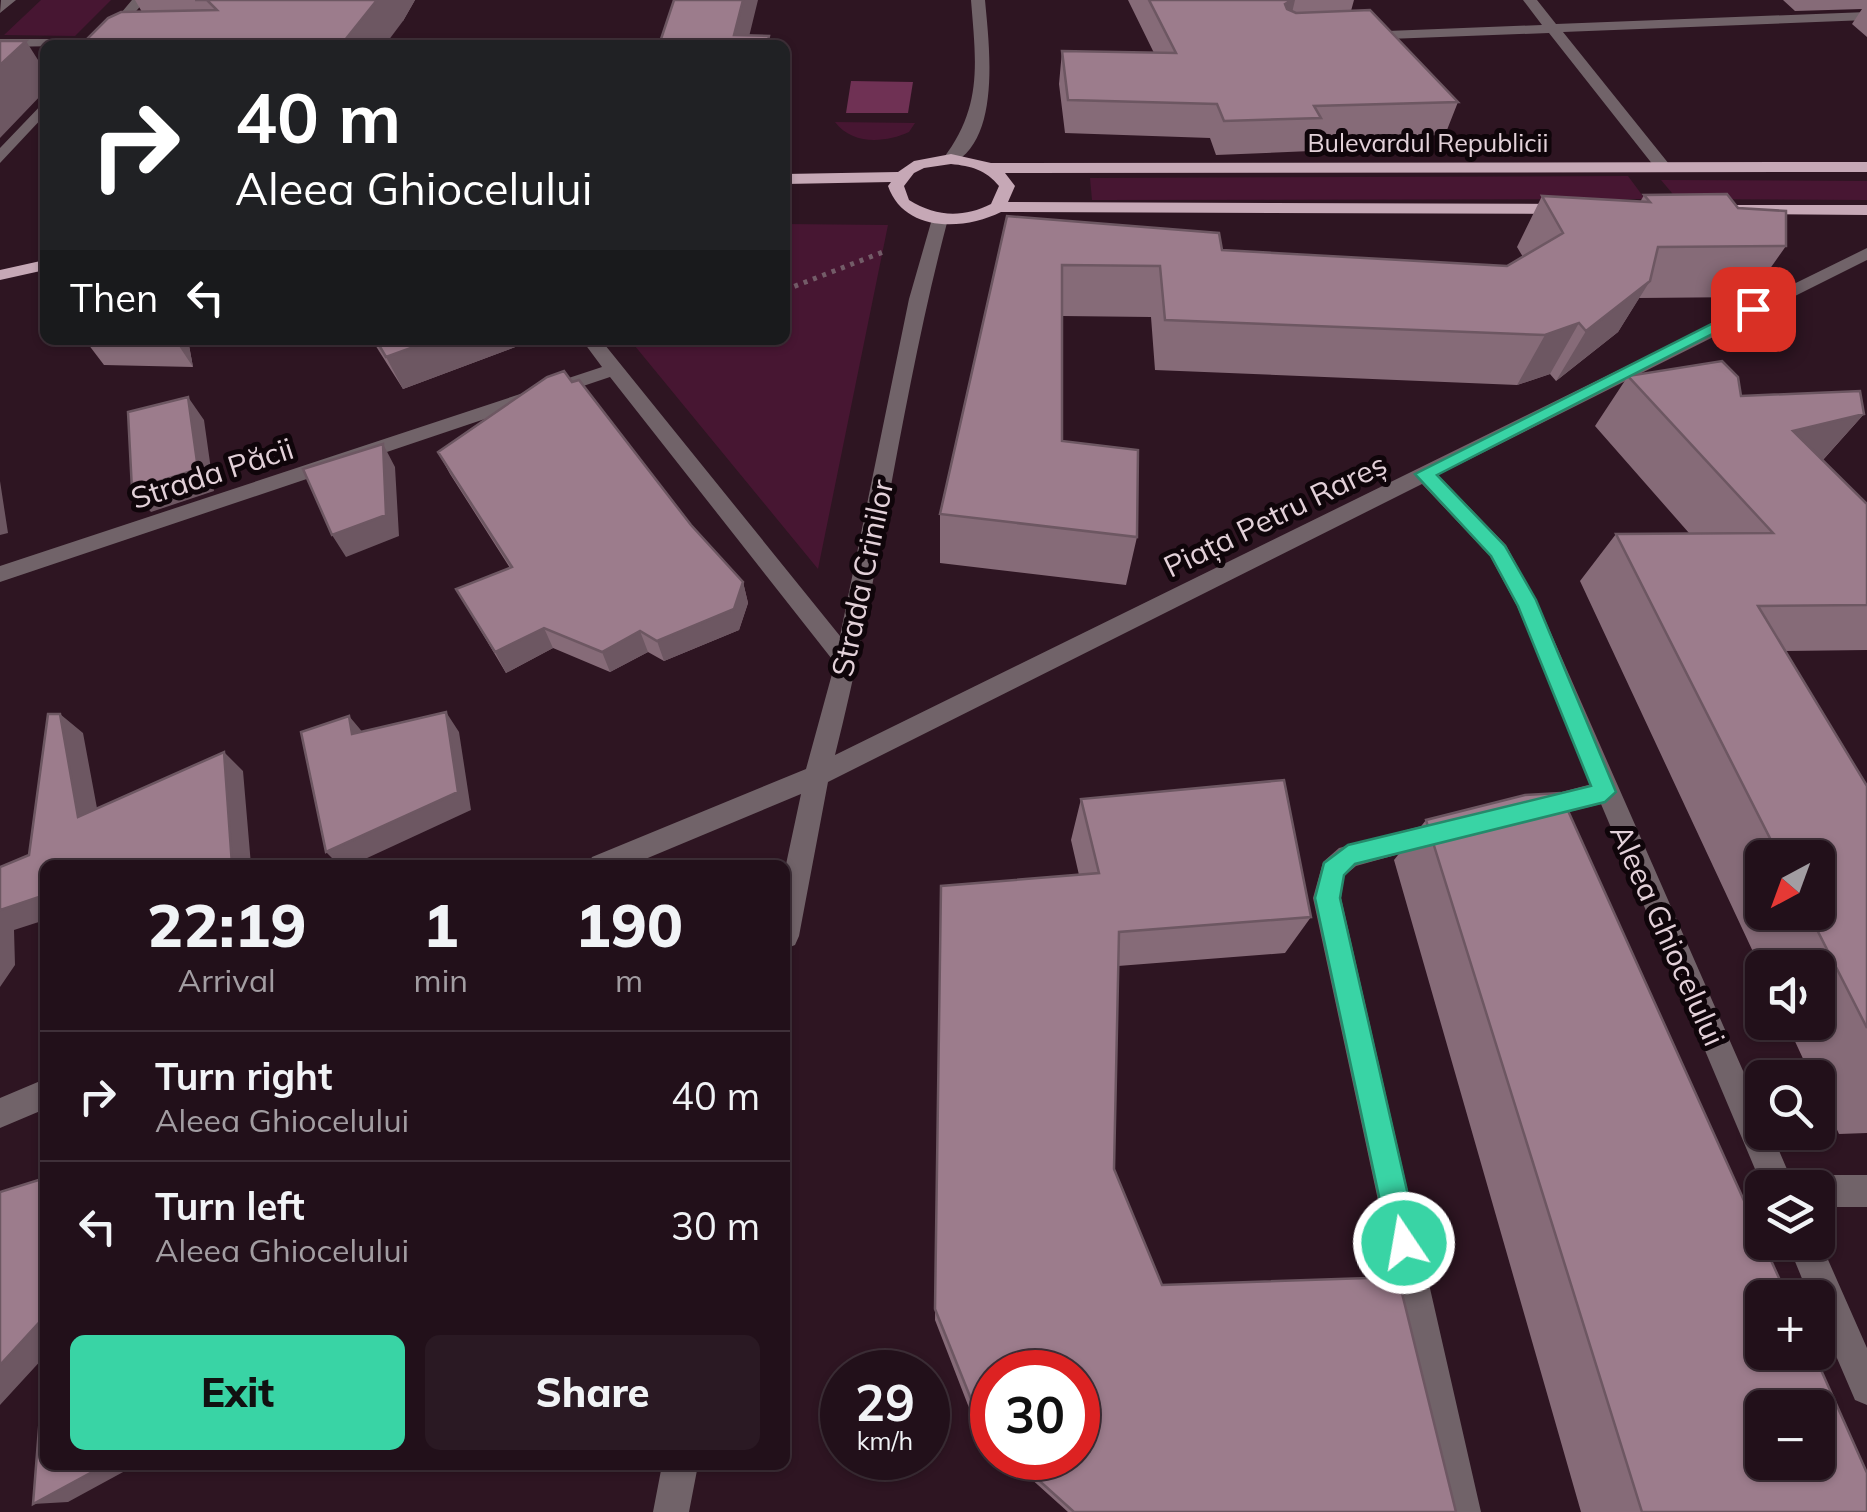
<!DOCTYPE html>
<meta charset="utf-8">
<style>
:root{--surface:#22101a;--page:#2a1923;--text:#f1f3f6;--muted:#a29da2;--line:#3f3039;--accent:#39d4a5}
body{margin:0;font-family:Mulish,sans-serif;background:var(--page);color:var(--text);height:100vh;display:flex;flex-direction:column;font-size:38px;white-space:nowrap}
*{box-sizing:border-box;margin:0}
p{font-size:32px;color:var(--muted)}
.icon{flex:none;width:55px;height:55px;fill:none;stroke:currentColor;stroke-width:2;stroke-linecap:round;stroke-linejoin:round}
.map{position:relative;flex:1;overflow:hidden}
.drawer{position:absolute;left:40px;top:860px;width:750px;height:610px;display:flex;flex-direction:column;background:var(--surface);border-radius:15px;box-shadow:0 2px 8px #0004,0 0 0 2px var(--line)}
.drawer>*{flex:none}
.top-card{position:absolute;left:40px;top:40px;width:750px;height:305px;border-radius:15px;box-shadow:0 2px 8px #0004,0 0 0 2px var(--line);background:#202124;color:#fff;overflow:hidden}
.needle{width:65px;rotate:221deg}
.fabs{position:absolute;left:1745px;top:840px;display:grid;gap:20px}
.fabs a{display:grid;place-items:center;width:90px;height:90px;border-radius:15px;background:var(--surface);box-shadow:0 2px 8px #0004,0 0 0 2px var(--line);font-size:50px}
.speed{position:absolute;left:820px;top:1350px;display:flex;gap:20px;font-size:50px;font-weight:700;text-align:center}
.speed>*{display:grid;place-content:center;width:130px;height:130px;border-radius:50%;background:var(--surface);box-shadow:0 2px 8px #0004,0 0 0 2px var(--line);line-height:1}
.speed small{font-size:25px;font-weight:400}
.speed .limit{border:15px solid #d22;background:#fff;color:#111}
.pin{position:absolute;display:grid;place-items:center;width:85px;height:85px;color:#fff;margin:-42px;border-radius:20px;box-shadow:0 5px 15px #0006}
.me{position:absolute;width:110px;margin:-55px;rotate:348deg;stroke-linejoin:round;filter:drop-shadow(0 0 8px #0008)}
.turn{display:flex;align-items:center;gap:35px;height:210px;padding:0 30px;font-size:45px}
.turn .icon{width:130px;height:130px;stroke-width:2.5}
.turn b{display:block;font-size:70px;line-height:85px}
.then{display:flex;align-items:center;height:95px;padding:0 30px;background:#0003;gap:20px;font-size:38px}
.eta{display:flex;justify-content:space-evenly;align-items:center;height:170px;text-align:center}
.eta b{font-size:60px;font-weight:800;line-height:70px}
.primary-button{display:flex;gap:20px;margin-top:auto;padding:20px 30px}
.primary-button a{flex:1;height:115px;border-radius:15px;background:var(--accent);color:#111;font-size:40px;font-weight:800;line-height:115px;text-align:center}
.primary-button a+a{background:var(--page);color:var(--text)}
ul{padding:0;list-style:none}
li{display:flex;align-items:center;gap:30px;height:130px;padding:0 30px;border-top:2px solid var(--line)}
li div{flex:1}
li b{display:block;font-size:38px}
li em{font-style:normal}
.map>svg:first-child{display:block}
.green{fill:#471632}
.water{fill:#6f3154}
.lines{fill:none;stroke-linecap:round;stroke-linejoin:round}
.path{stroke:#735c68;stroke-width:5;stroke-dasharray:4 6;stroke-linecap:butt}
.minor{fill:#716369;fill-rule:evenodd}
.major{fill:#c6a8b6;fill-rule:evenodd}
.wall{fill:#866b78;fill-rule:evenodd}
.shaded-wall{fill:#6d5762}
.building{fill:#9c7c8c;stroke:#6d5762;stroke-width:2.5;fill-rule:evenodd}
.route{fill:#39d4a5;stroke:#258a6b;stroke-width:2.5}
.labels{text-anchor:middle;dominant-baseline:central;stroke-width:10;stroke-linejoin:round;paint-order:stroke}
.far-street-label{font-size:25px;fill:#e3d1d9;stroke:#0f050a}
.street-label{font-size:30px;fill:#e3d1d9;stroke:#0f050a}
</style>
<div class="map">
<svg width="1867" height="1512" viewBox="0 0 1867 1512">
<rect width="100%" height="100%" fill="#2e1522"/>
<path class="green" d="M41 0H111L75 36 4 35Z
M835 122 915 123 909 132C885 143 852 145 835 122Z
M1628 176 1645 199 1092 200 1090 178Z
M1661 180 1867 181V200L1677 199Z
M785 224 888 225 818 569 630 340H785Z"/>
<path class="water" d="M851 81 913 82 908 113H846Z"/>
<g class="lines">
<path class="path" d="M785 290 883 252"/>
<path class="minor" d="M16 0 0 13 1 0Z
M132 0H146L111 39 120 40 121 45 0 47V39H99Z
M971 0H985C989 44 1002 141 951 164L943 159C983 106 976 63 971 0Z
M1523 0H1537L1556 24 1867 12V20L1563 32 1669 164V170H1657L1549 33 1362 40 1355 36 1362 32 1542 25Z
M45 101V115L0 163V148Z
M940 214 948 219C901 396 880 578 835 755L1867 248V260L1438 475 1506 545 1539 606 1762 1114V1132H1771L1795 1188H1763L1601 804 1532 821 1523 818 1519 810 1523 802 1592 784 1517 606 1490 556 1422 484 828 782 799 936 795 945 785 949V869L801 794 631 865H588L592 857 806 769 835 663 610 377 0 582V566L602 367 582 340H601L840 636 909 299 932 219Z
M1444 820 1453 823 1457 831 1453 839 1356 866 1344 876 1341 898 1481 1512H1445L1313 898 1323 862 1339 848Z
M45 1079V1109L0 1128V1098Z
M1818 1175H1867V1207H1818V1188H1804L1807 1180Z
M1818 1237 1867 1348V1405L1855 1400 1818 1314V1298H1810L1787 1242H1818Z
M662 1465H698L689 1512H653Z"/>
<path class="major" d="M951 154 991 163 1867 162V172L1005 173 1015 186 1008 202 1567 204 1575 209 1567 214 1001 212C963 231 904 232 888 186L891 182 785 184V174L898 172 914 161ZM951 164C971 166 986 170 999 186L991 204C963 218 936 217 909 200L904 186 914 173 924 168Z
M1731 205H1867V215L1737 214 1729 209Z
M45 260V270L0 280V270Z"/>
</g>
<path class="wall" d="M135 0H415L403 21 142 12Z
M1128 0H1354L1351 11 1458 102 1445 135 1314 139 1311 151 1216 155 1210 138 1065 133 1059 84 1062 51 1154 53Z
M1783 0H1867V37L1852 24 1862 9 1795 11Z
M1644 195 1738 208 1786 246 1750 297 1639 298 1618 332 1556 381 1550 374 1517 385 1155 370 1151 317 1062 316V441L1137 537 1126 585 940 563V514L1007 216 1222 250 1507 266 1523 257 1517 247 1542 196 1640 202Z
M85 340H188L193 367 104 365Z
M372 340H531V341L403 389Z
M1628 376 1741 396 1864 414 1823 460 1867 504V650L1785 651 1867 786V1133L1839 1134 1818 1089V1078H1812L1786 1022H1818V968H1762V971L1580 581 1616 534 1689 533 1595 426ZM1762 858H1818V912H1762Z
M438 452 691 525 743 582 748 603 739 630 664 661 648 652 610 672 553 648 506 673 456 589 510 568 450 474Z
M1081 799 1311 917 1285 953 1118 966 1114 1169 1162 1285 1456 1512H1068L1008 1458H1078L992 1372V1443L978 1431 935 1320 941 886 1079 875 1071 840Z
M1426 820 1867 1512H1581L1394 860Z"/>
<path class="shaded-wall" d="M377 0H415L403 21 385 45H341Z
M743 0H758L747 45 734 35Z
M1292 0H1295L1288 30 1285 4Z
M26 41 45 71V91L0 138V65Z
M1650 281 1618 332 1556 381 1586 331Z
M1579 323 1550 374 1517 385 1545 335Z
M175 340H188L193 367Z
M433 340H531V341L403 389 386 357Z
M188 397 204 420 214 491 151 512 132 490Z
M1864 414 1819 464 1793 431Z
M383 444 395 467 399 536 346 557 332 535Z
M0 481 8 533 0 535Z
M743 582 748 603 739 630 664 661 657 641Z
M544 628 553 648 506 673 495 652Z
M640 631 648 652 610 672 602 652Z
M446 712 459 732 471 810 352 865H339L326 852Z
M60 714 83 733 102 835 78 817Z
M349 716 365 735 352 734Z
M224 752 243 771 251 865H232Z
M45 895V920L14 930 15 965 0 987V910Z
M45 1316V1356L0 1405V1365Z
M105 1465H136L68 1502 33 1504Z"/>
<path class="building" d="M195 0H377L341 45H81L108 18 121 12 217 10 207 0Z
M674 0H743L734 35 769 36 767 45H659Z
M1149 0H1292L1285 4 1287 9 1296 13 1370 10 1458 102 1314 106 1321 118 1224 121 1217 104 1068 100 1062 51 1176 53Z
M0 41H26L0 65Z
M1727 194 1738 208 1786 211V246L1658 247 1650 281 1586 331 1579 323 1545 335 1165 320 1160 266 1062 265V441L1138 450 1137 537 940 514 1007 216 1219 233 1222 250 1507 266 1563 233 1542 196 1650 202 1644 195Z
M376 340H433L386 357Z
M1722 361 1738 377 1741 396 1860 391 1864 414 1793 431 1867 504V605L1758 606 1867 786V1028L1808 912H1818V858H1780L1616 534 1773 533 1628 376Z
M564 371 572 382 579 380 691 525 743 582 734 609 657 641 640 631 602 652 544 628 495 652 456 589 512 567 438 452 547 377Z
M188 397 198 469 132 490 128 412Z
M383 444 386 515 332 535 303 469Z
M446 712 458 792 326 852 301 732 349 716 352 734Z
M48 714H60L78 817 224 752 232 865H45V895L0 910V867L29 855Z
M1284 780 1311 917 1119 932 1114 1169 1162 1285 1398 1277 1456 1512H1074L1014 1458H1078V1372H992V1438L983 1429 935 1309 941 886 1099 873 1081 799Z
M1560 793 1788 1298H1762V1352H1813L1867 1473V1512H1642L1426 820 1525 795ZM1762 1408H1818V1462H1762Z
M45 1178V1316L0 1365V1192Z
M45 1353V1465H105L33 1504Z"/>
<path class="route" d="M1747 306 1761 309 1437 475 1505 546 1536 600 1616 792 1605 802 1355 864 1344 875 1340 898 1419 1243 1414 1254 1404 1258 1393 1254 1389 1243 1315 898 1324 863 1348 845 1591 786 1518 606 1491 556 1415 474Z"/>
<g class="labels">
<g class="far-street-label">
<text x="1428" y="142">Bulevardul Republicii</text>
</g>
<g class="street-label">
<text transform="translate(212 473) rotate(-18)">Strada Păcii</text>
<text transform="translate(1275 515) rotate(-26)">Piața Petru Rareș</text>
<text transform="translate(862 578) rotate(-78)">Strada Crinilor</text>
<text transform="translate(1668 935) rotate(66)">Aleea Ghiocelului</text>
</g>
</g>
</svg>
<div class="fabs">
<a><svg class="needle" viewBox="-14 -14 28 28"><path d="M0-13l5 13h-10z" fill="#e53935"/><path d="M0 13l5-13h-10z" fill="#a29da2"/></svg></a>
<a><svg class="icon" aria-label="sound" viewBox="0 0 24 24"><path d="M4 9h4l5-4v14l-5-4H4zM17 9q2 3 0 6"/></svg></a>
<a><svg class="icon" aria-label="search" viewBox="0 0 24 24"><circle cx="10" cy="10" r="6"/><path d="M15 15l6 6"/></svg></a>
<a><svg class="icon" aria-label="layers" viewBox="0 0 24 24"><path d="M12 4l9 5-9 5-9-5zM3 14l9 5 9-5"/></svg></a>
<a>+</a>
<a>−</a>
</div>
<div class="speed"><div>29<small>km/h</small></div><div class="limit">30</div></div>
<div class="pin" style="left:1753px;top:309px;background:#d93025"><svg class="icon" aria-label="arrive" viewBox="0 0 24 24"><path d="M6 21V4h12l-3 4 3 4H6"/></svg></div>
<svg class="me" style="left:1404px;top:1243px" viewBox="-20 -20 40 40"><circle r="17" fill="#39d4a5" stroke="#fff" stroke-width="3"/><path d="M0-11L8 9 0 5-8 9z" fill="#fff"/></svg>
<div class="top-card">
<div class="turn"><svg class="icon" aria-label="right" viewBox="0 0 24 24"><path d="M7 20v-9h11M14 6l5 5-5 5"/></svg><div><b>40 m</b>Aleea Ghiocelului</div></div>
<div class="then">Then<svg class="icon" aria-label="left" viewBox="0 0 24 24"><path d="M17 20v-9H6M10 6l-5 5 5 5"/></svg></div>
</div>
<section class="drawer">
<div class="eta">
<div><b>22:19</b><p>Arrival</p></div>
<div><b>1</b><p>min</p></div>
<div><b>190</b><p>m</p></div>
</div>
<ul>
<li><svg class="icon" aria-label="right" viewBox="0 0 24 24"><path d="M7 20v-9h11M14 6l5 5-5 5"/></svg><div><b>Turn right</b><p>Aleea Ghiocelului</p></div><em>40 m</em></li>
<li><svg class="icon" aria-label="left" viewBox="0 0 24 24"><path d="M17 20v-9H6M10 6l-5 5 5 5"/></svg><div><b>Turn left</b><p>Aleea Ghiocelului</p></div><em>30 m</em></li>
</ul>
<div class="primary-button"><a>Exit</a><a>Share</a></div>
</section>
</div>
